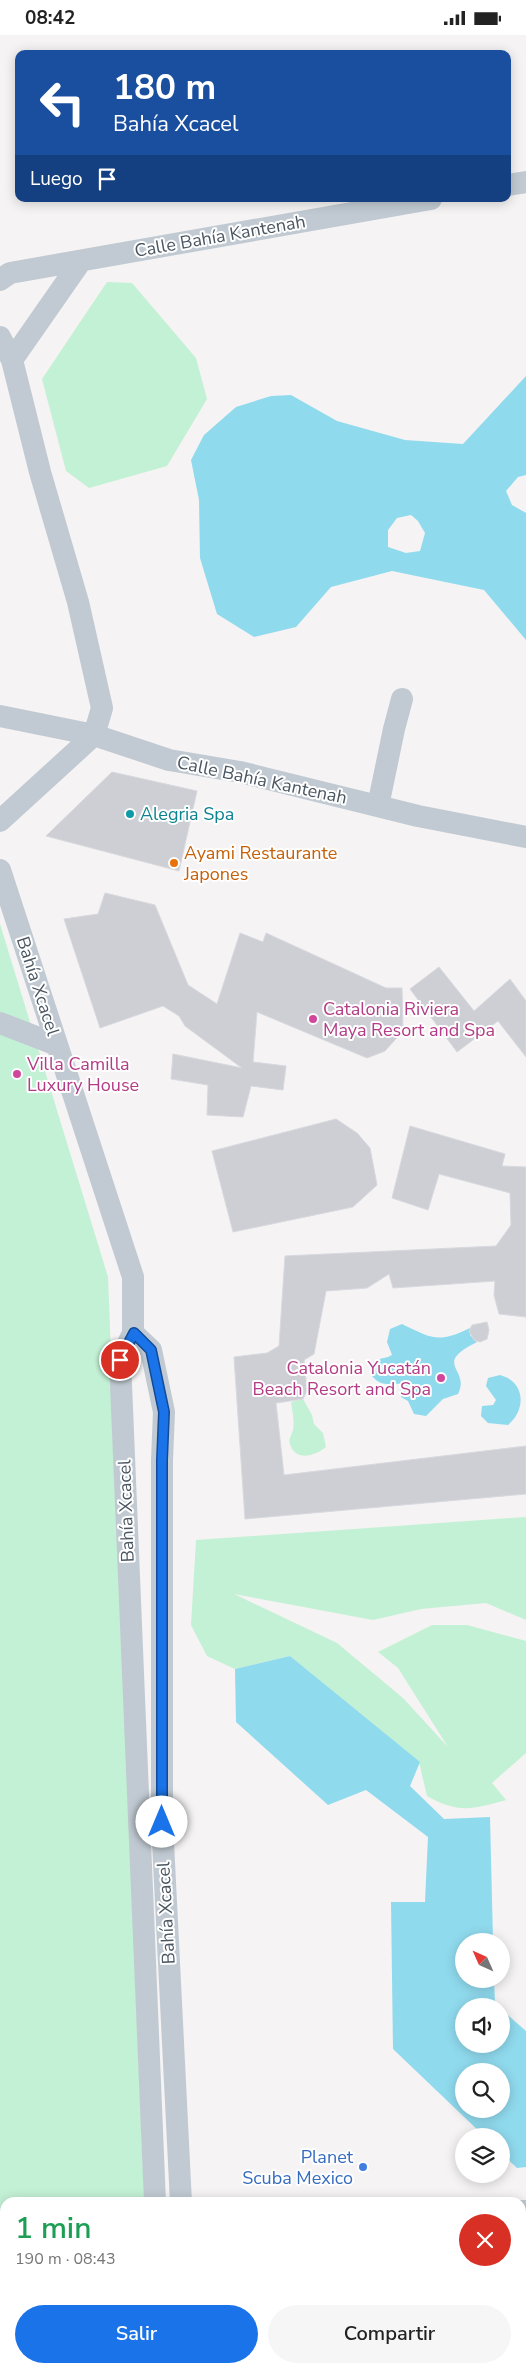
<!DOCTYPE html>
<html lang="es">
<meta charset="utf-8">
<style>
:root{--surface:#fff;--page:#f6f6f6;--text:#222;--muted:#767676;--accent:#1a73e8}
body{margin:0;font-family:"Nunito Sans",sans-serif;background:var(--page);color:var(--text);height:100vh;display:flex;flex-direction:column;font-size:19px;white-space:nowrap}
*{box-sizing:border-box;margin:0}
p{font-size:16px;color:var(--muted)}
.icon{flex:none;width:28px;height:28px;fill:none;stroke:currentColor;stroke-width:2;stroke-linecap:round;stroke-linejoin:round}
.map{position:relative;flex:1;overflow:hidden}
.panel{position:absolute;left:0px;top:2162px;width:526px;height:176px;display:flex;flex-direction:column;background:var(--surface);border-radius:15px 15px 0 0;box-shadow:0 2px 12px #0003}
.panel>*{flex:none}
.guide{position:absolute;left:15px;top:15px;width:496px;height:152px;border-radius:10px;box-shadow:0 2px 12px #0003;background:#1a4fa0;color:#fff;overflow:hidden}
.needle{width:32px;rotate:315deg}
.buttons{position:absolute;left:455px;top:1898px;display:grid;gap:10px}
.buttons a{display:grid;place-items:center;width:55px;height:55px;border-radius:50%;background:var(--surface);box-shadow:0 2px 12px #0003;font-size:25px}
.pin{position:absolute;display:grid;place-items:center;width:42px;height:42px;color:#fff;margin:-21px;border:2px solid #fff;border-radius:50%;box-shadow:0 1px 5px #0007}
.me{position:absolute;width:55px;margin:-28px;rotate:0deg;stroke-linejoin:round;filter:drop-shadow(0 0 4px #0008)}
.turn{display:flex;align-items:center;gap:18px;height:105px;padding:0 15px;font-size:22px}
.turn .icon{width:65px;height:65px;stroke-width:2.5}
.turn b{display:block;font-size:35px;line-height:42px}
.then{display:flex;align-items:center;height:48px;padding:0 15px;background:#0003;gap:10px;font-size:19px}
.round{display:grid;place-items:center;flex:none;width:52px;height:52px;border-radius:26px;background:var(--page)}
.headline{display:flex;align-items:center;justify-content:space-between;height:85px;padding:0 15px}
h1{font-size:30px;font-weight:600;line-height:38px;color:#1e9e55}
.action{display:flex;gap:10px;margin-top:auto;padding:10px 15px}
.action a{flex:1;height:58px;border-radius:30px;background:var(--accent);color:#fff;font-size:20px;font-weight:600;line-height:58px;text-align:center}
.action a+a{background:var(--page);color:var(--text)}
.status{display:flex;justify-content:space-between;align-items:center;height:35px;padding:0 25px;background:var(--surface);direction:ltr}
.status svg{height:14px;fill:currentColor}
.map>svg:first-child{display:block}
.green{fill:#c3f1d5}
.water{fill:#90daee;fill-rule:evenodd}
.building{fill:#cdcfd5;stroke:#d7d9de}
.lines{fill:none;stroke-linecap:round;stroke-linejoin:round}
.minor{stroke:#c1cad2;stroke-width:22}
.route-casing{stroke:#114b97;stroke-width:12}
.route{stroke:#1a73e8;stroke-width:9}
.culture-dot{fill:#0f9aa8;stroke:#fff;stroke-width:2}
.food-dot{fill:#e8710a;stroke:#fff;stroke-width:2}
.hotel-dot{fill:#d1479c;stroke:#fff;stroke-width:2}
.shop-dot{fill:#3f7fe0;stroke:#fff;stroke-width:2}
.labels{text-anchor:middle;dominant-baseline:central;stroke-width:4;stroke-linejoin:round;paint-order:stroke}
.street-label{font-size:18px;fill:#4a5661;stroke:#fff}
.culture-label{font-size:18px;fill:#0d838f;stroke:#fff;text-anchor:start}
.food-label{font-size:18px;fill:#c56008;stroke:#fff;text-anchor:start}
.hotel-label{font-size:18px;fill:#b23c85;stroke:#fff;text-anchor:start}
.shop-label{font-size:18px;fill:#366cbe;stroke:#fff;text-anchor:end}
</style>
<div class="status"><b>08:42</b><svg viewBox="0 0 49 12"><path d="M0 12V9h3v3zM5 12V6h3v6zM10 12V3h3v9zM15 12V0h3v12zM26 1h20v11H26zM47 4h2v5h-2z"/></svg></div>
<div class="map">
<svg width="526" height="2338" viewBox="0 0 526 2338">
<rect width="100%" height="100%" fill="#f5f3f3"/>
<path class="green" d="M107 247 132 248 196 323 207 364 167 431 89 453 66 436 42 344Z
M0 889 108 1242 144 2163 142 2168H5V2334H33L29 2338H0Z
M303 1364 312 1380 314 1389 323 1398 326 1412C316 1420 296 1428 290 1409 288 1403 292 1400 293 1395 295 1387 292 1375 291 1367Z
M526 1482V1585L486 1568 421 1574 373 1585 234 1559 337 1608 403 1663 448 1712 398 1633 378 1617 432 1590H467L526 1606V1718L492 1748 506 1765C474 1774 458 1779 427 1761L419 1727 290 1621 235 1634 207 1621 191 1590 196 1505Z"/>
<path class="water" d="M526 341V440L518 442 506 456 512 470 526 478V605L484 555 392 536 331 552 296 592 254 602 217 579 200 523 199 465 191 425 204 400 236 372 271 361 291 360 337 386 405 405 463 409ZM411 480 418 486 425 498 420 516 406 518 388 512V495L397 483Z
M402 1289C431 1303 438 1309 470 1293V1300L477 1307C431 1330 471 1333 458 1359L443 1364 426 1381 414 1379 408 1366 401 1362 400 1349C388 1348 381 1352 372 1341 370 1319 380 1327 392 1320L387 1307 390 1294Z
M500 1340C526 1347 526 1375 508 1390L488 1388 481 1381 482 1371 493 1370 496 1365 486 1351 488 1343Z
M290 1621 420 1727 410 1751 444 1784 490 1782 493 1906H464V1944H494L495 1968 499 1971H464V2009H501V1974L526 1996V2132L517 2133 501 2118V2101H484L393 2014 391 1867H425L428 1802 366 1755 328 1770 236 1687 235 1634ZM464 2036H501V2074H464Z"/>
<path class="building" d="M112 737 197 756 179 836 46 801Z
M105 858 155 870 188 950 217 969 240 898 263 907 266 898 386 953H402L403 996 385 1016 367 1023 257 977 253 1027 286 1031 283 1055 251 1051 243 1082 207 1080 208 1050 171 1044 173 1019 242 1033 185 991 179 981 163 971 100 993 64 884 98 879Z
M439 932 474 976 510 944 526 966V1022L498 986 457 1017 410 954Z
M336 1084 357 1098 370 1113 377 1150 353 1172 233 1197 212 1116Z
M410 1091 505 1119 502 1131 526 1132V1282L499 1279 494 1260 495 1246 393 1253 389 1239 367 1253 326 1256 314 1319 304 1325 307 1356 303 1364 276 1368 284 1440 526 1411V1459L245 1484 234 1322 267 1318 279 1311 285 1221 496 1211 511 1190 510 1158 439 1139 428 1175 392 1163Z
M487 1287 489 1295 487 1304 480 1307 474 1305 469 1296 472 1290Z"/>
<g class="lines">
<path class="minor" d="M508 150 526 147
M0 245 10 238 431 164
M0 302 12 325 40 437 78 567 102 673 94 700 0 786
M12 325 81 226
M0 681 94 700 169 725 240 737 418 781 526 802
M378 771 394 694 402 664
M0 835 133 1242V1298L120 1325 155 2168
M0 988 57 1010
M133 1298 151 1315 164 1377 162 1425V1787L181 2168
M521 2176H526
M315 2334V2338
M53 2338 56 2334"/>
</g>
<g class="lines">
<g class="route-casing">
<path id="route" d="M120 1325 134 1298 151 1315 164 1377 162 1425V1787"/>
</g>
<use href="#route" class="route"/>
</g>
<circle class="culture-dot" cx="130" cy="779" r="5"/>
<circle class="food-dot" cx="174" cy="828" r="5"/>
<g class="hotel-dot">
<circle cx="313" cy="984" r="5"/>
<circle cx="17" cy="1039" r="5"/>
<circle cx="441" cy="1343" r="5"/>
</g>
<circle class="shop-dot" cx="363" cy="2132" r="5"/>
<g class="labels">
<g class="street-label">
<text transform="translate(220 201) rotate(-10)">Calle Bahía Kantenah</text>
<text transform="translate(262 745) rotate(12)">Calle Bahía Kantenah</text>
<text transform="translate(38 951) rotate(72)">Bahía Xcacel</text>
<text transform="translate(126 1476) rotate(-92)">Bahía Xcacel</text>
<text transform="translate(166 1878) rotate(-93)">Bahía Xcacel</text>
</g>
<g class="culture-label">
<text x="140" y="779">Alegria Spa</text>
</g>
<g class="food-label">
<text x="184" y="818">Ayami Restaurante<tspan x="184" dy="21">Japones</tspan></text>
</g>
<g class="hotel-label">
<text x="323" y="974">Catalonia Riviera<tspan x="323" dy="21">Maya Resort and Spa</tspan></text>
<text x="27" y="1029">Villa Camilla<tspan x="27" dy="21">Luxury House</tspan></text>
<text x="431" y="1333" text-anchor="end">Catalonia Yucatán<tspan x="431" dy="21">Beach Resort and Spa</tspan></text>
</g>
<g class="shop-label">
<text x="353" y="2122">Planet<tspan x="353" dy="21">Scuba Mexico</tspan></text>
</g>
</g>
</svg>
<div class="buttons">
<a><svg class="needle" viewBox="-14 -14 28 28"><path d="M0-13l5 13h-10z" fill="#e53935"/><path d="M0 13l5-13h-10z" fill="#767676"/></svg></a>
<a><svg class="icon" aria-label="sound" viewBox="0 0 24 24"><path d="M4 9h4l5-4v14l-5-4H4zM17 9q2 3 0 6"/></svg></a>
<a><svg class="icon" aria-label="search" viewBox="0 0 24 24"><circle cx="10" cy="10" r="6"/><path d="M15 15l6 6"/></svg></a>
<a><svg class="icon" aria-label="layers" viewBox="0 0 24 24"><path d="M12 4l9 5-9 5-9-5zM3 14l9 5 9-5"/></svg></a>
</div>
<div class="pin" style="left:120px;top:1325px;background:#d93025"><svg class="icon" aria-label="arrive" viewBox="0 0 24 24"><path d="M6 21V4h12l-3 4 3 4H6"/></svg></div>
<svg class="me" style="left:162px;top:1787px" viewBox="-20 -20 40 40"><circle r="19" fill="#fff"/><path d="M0-13L10 11 0 6-10 11z" fill="#1a73e8"/></svg>
<div class="guide">
<div class="turn"><svg class="icon" aria-label="left" viewBox="0 0 24 24"><path d="M17 20v-9H6M10 6l-5 5 5 5"/></svg><div><b>180 m</b>Bahía Xcacel</div></div>
<div class="then">Luego<svg class="icon" aria-label="arrive" viewBox="0 0 24 24"><path d="M6 21V4h12l-3 4 3 4H6"/></svg></div>
</div>
<section class="panel">
<div class="headline"><div><h1>1 min</h1><p>190 m · 08:43</p></div><a class="round" style="background:#d93025;color:#fff"><svg class="icon" aria-label="close" viewBox="0 0 24 24"><path d="M6 6l12 12M18 6L6 18"/></svg></a></div>
<div class="action"><a>Salir</a><a>Compartir</a></div>
</section>
</div>
